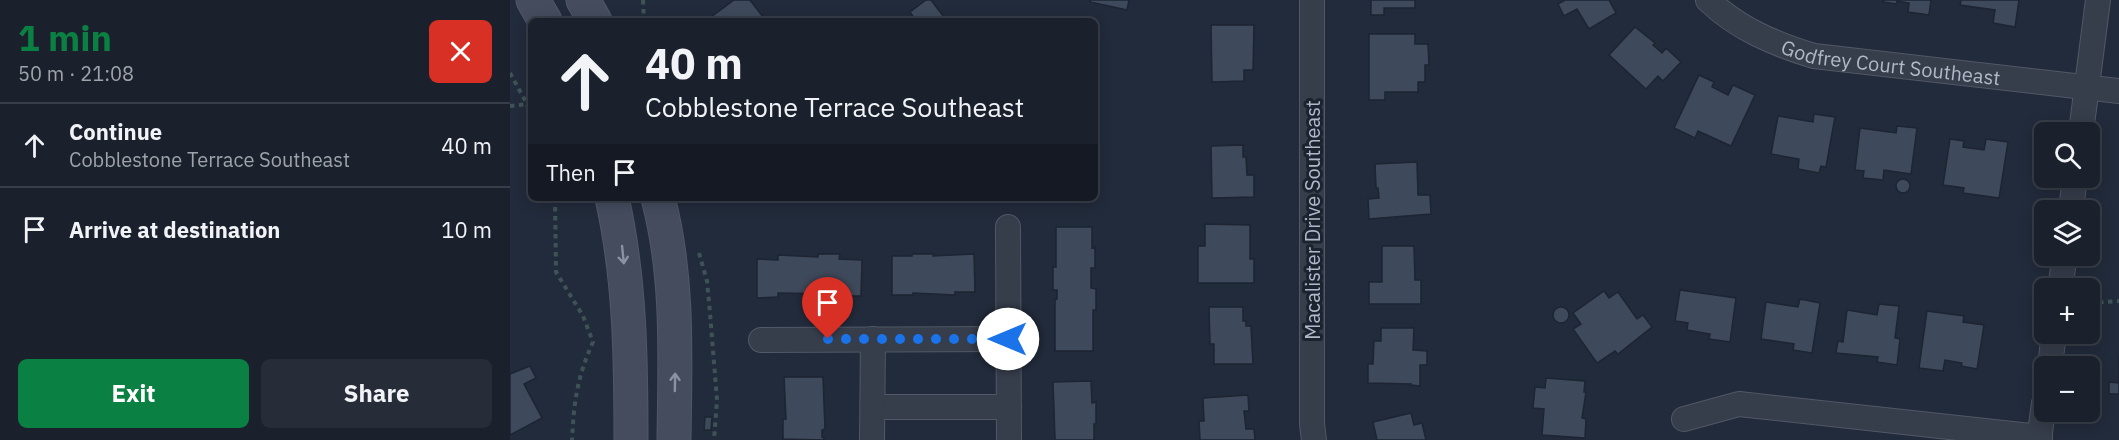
<!DOCTYPE html>
<meta charset="utf-8">
<style>
:root{--surface:#1a202c;--page:#272d38;--text:#f1f3f6;--muted:#9fa3a9;--line:#383e48;--accent:#0b8043}
body{margin:0;font-family:"IBM Plex Sans",sans-serif;background:var(--page);color:var(--text);height:100vh;display:flex;flex-direction:column;font-size:22px;white-space:nowrap}
*{box-sizing:border-box;margin:0}
p{font-size:20px;color:var(--muted)}
.icon{flex:none;width:33px;height:33px;fill:none;stroke:currentColor;stroke-width:2;stroke-linecap:round;stroke-linejoin:round}
.map{position:relative;flex:1;overflow:hidden}
.side{display:flex;flex-direction:column;background:var(--surface);width:510px}
.side>*{flex:none}
.banner{position:absolute;left:18px;top:18px;width:570px;height:183px;border-radius:9px;box-shadow:0 3px 15px #0003,0 0 0 2px var(--line);background:#1a202c;color:var(--text);overflow:hidden}
.buttons{position:absolute;left:1524px;top:122px;display:grid;gap:12px}
.buttons a{display:grid;place-items:center;width:66px;height:66px;border-radius:9px;background:var(--surface);box-shadow:0 3px 15px #0003,0 0 0 2px var(--line);font-size:30px}
.pin{position:absolute;display:grid;place-items:center;width:51px;height:51px;color:#fff;margin:-62px -26px;border-radius:50% 50% 50% 0;rotate:-45deg;box-shadow:0 0 6px #0007}
.pin .icon{rotate:45deg}
.me{position:absolute;width:66px;margin:-33px;rotate:270deg;stroke-linejoin:round;filter:drop-shadow(0 0 4px #0008)}
.turn{display:flex;align-items:center;gap:21px;height:126px;padding:0 18px;font-size:27px}
.turn .icon{width:78px;height:78px;stroke-width:2.5}
.turn b{display:block;font-size:42px;line-height:51px}
.then{display:flex;align-items:center;height:57px;padding:0 18px;background:#0003;gap:12px;font-size:22px}
.round{display:grid;place-items:center;flex:none;width:63px;height:63px;border-radius:9px;background:var(--page)}
.headline{display:flex;align-items:center;justify-content:space-between;height:102px;padding:0 18px}
h1{font-size:36px;font-weight:700;line-height:45px;color:var(--accent)}
.button{display:flex;gap:12px;margin-top:auto;padding:12px 18px}
.button a{flex:1;height:69px;border-radius:9px;background:var(--accent);color:#fff;font-size:24px;font-weight:700;line-height:69px;text-align:center}
.button a+a{background:var(--page);color:var(--text)}
ul{padding:0;list-style:none}
li{display:flex;align-items:center;gap:18px;height:84px;padding:0 18px;border-top:2px solid var(--line)}
li div{flex:1}
li b{display:block;font-size:22px}
li em{font-style:normal}
main{display:flex;flex:1;min-height:0}
.map>svg:first-child{display:block}
.building{fill:#3e495b;stroke:#1d2432;stroke-width:1.5}
.lines{fill:none;stroke-linecap:round;stroke-linejoin:round}
.street-casing{stroke:#515866;stroke-width:26}
.secondary-casing{stroke:#515866;stroke-width:35}
.path{stroke:#3f5356;stroke-width:4;stroke-dasharray:4.5 4.5;stroke-linecap:butt}
.street{stroke:#363d4b;stroke-width:24}
.secondary{stroke:#444c5e;stroke-width:33}
.oneway{stroke:#8b92a2}
.route{stroke:#1a73e8;stroke-width:10;stroke-dasharray:0 18}
.labels{text-anchor:middle;dominant-baseline:central;stroke-width:6;stroke-linejoin:round;paint-order:stroke}
.street-label{font-size:20px;fill:#b1b8c7;stroke:#1b2230}
</style>
<main>
<section class="side">
<div class="headline"><div><h1>1 min</h1><p>50 m · 21:08</p></div><a class="round" style="background:#d93025;color:#fff"><svg class="icon" aria-label="close" viewBox="0 0 24 24"><path d="M6 6l12 12M18 6L6 18"/></svg></a></div>
<ul>
<li><svg class="icon" aria-label="ahead" viewBox="0 0 24 24"><path d="M12 20V5M6 11l6-6 6 6"/></svg><div><b>Continue</b><p>Cobblestone Terrace Southeast</p></div><em>40 m</em></li>
<li><svg class="icon" aria-label="arrive" viewBox="0 0 24 24"><path d="M6 21V4h12l-3 4 3 4H6"/></svg><div><b>Arrive at destination</b></div><em>10 m</em></li>
</ul>
<div class="button"><a>Exit</a><a>Share</a></div>
</section>
<div class="map">
<svg width="1609" height="440" viewBox="0 0 1609 440">
<rect width="100%" height="100%" fill="#222b3b"/>
<path class="building" d="M224 0H240L256 21H198L197 20Z
M416 0H421L437 21H401L404 18 400 12Z
M580 0H619L617 10 580 2Z
M861 0H905V8H874V15H861Z
M1055 0H1099L1106 13 1079 29 1067 9 1054 16 1048 4Z
M1374 0H1421L1419 15 1398 12 1399 3 1387 1 1386 4 1373 2Z
M1451 0H1509L1505 27 1483 23 1485 10 1450 5Z
M701 25H744L743 70H734V81L702 82Z
M1125 27 1145 43 1143 45 1152 53 1156 48 1171 62 1153 81 1148 76 1136 89 1099 55Z
M859 34H905V44H918L919 65H915V82H908V92H875V100H859Z
M1189 75 1204 82 1202 87 1218 95 1223 85 1245 95 1221 146 1188 131 1185 138 1164 128Z
M1304 114 1325 117 1316 167 1311 166 1309 173 1288 169 1289 159 1261 154 1268 116 1303 122Z
M1387 126 1407 128 1401 174 1374 170 1373 180 1353 178 1354 171 1345 170 1350 128 1386 133Z
M1440 139 1454 141 1453 147 1474 150 1476 139 1498 142 1489 198 1453 193 1454 188 1433 185Z
M733 145V157H736L737 175H744V197L702 198 701 146Z
M907 162 908 195H920L921 214 859 219 858 199 869 198 868 188H866L865 164Z
M1386 186a7 7 0 1 1 14 0a7 7 0 1 1-14 0Z
M695 224 740 225V259H744V283H688V246H695Z
M546 227H582V248L585 247V268H581V288L586 289V310H583V351H545V299H547V290H543V267H546Z
M872 246H904L905 280H911V304H859V282H872Z
M308 254H330L329 259 352 260 351 296H330V294L268 293V297L247 298V259L268 260V255L308 257Z
M402 254H424L423 256 464 254 465 292H445V295L403 293V295H382V256H402Z
M1170 290 1226 298 1220 342 1199 339 1200 334 1177 330 1178 323 1165 321Z
M1094 291 1099 298 1108 292 1127 319 1133 315 1142 327 1108 354 1105 351 1087 363 1063 329 1071 324 1063 313Z
M1290 299 1310 303 1302 353 1283 350 1284 344 1251 339 1256 302 1288 307Z
M1369 304 1389 306 1385 338 1390 339 1387 365 1367 362 1368 357 1326 353 1328 341 1333 342 1337 310 1367 315Z
M699 307H733V321H736V326H741L743 364H704V344H700Z
M1043 315a8 8 0 1 1 16 0a8 8 0 1 1-16 0Z
M1417 311 1454 316 1453 322 1474 325 1467 369 1451 366 1452 363 1435 360 1433 371 1409 368Z
M871 328H904L903 350 917 351V365H910V386L901 385V384L858 383V364H863L864 341H871Z
M1609 356V394H1599V382L1609 383Z
M20 366 26 378 14 384 32 418 0 435V374Z
M274 377H313L315 429 312 430V437L314 438V440L273 439V419H276Z
M1036 378 1075 381 1074 392H1076L1072 418 1076 419 1075 438 1032 435 1034 409 1023 408 1025 387 1035 388Z
M581 381 582 403 586 402V424H584V440H545L543 382Z
M738 395 739 411H734L736 429H744L745 440H690L689 421H694L693 398Z
M901 413 904 425 912 423 916 440H867L863 422Z
M195 417H202L201 430H194Z"/>
<g class="lines">
<g class="street-casing">
<g id="street">
<path d="M802 0V424L804 440"/>
<path id="s1" d="M1198 0C1228 29 1265 44 1304 56L1609 91"/>
<path d="M1571 132 1588 0"/>
<path d="M1561 210 1565 177"/>
<path d="M498 227 499 440"/>
<path d="M1550 288 1555 255"/>
<path d="M251 340 498 339"/>
<path d="M1540 366 1544 333"/>
<path d="M363 407H499"/>
<path d="M1174 419 1229 404 1530 437"/>
<path d="M362 440 363 339"/>
<path d="M1529 440 1534 403"/>
</g>
</g>
<g class="secondary-casing">
<path id="secondary" d="M23 0 35 21
M73 0 85 21
M102 198C120 278 121 358 121 440
M148 198C169 277 165 359 164 440"/>
</g>
<path class="path" d="M133 0 134 21
M0 73 17 104 21 118
M0 106 17 104
M45 198 46 272 73 316 83 342C67 378 64 401 62 440
M189 253 197 281 200 313 207 400 204 440
M1580 303 1609 301"/>
<use href="#street" class="street"/>
<use href="#secondary" class="secondary"/>
</g>
<defs><path id="oneway-shaft" d="M-6 0H5M1.5-3L5.5 0L1.5 3" fill="none" stroke-width="1.6" stroke-linecap="round" stroke-linejoin="round" transform="scale(1.5)"/></defs>
<g class="oneway">
<use href="#oneway-shaft" transform="translate(113 255) rotate(84)"/>
<use href="#oneway-shaft" transform="translate(165 382) rotate(-89)"/>
</g>
<g class="lines">
<path class="route" d="M318 339H498"/>
</g>
<g class="labels">
<g class="street-label">
<text stroke="none"><textPath href="#s1" startOffset="198">Godfrey Court Southeast</textPath></text>
<text transform="translate(802 220) rotate(-90)">Macalister Drive Southeast</text>
</g>
</g>
</svg>
<div class="buttons">
<a><svg class="icon" aria-label="search" viewBox="0 0 24 24"><circle cx="10" cy="10" r="6"/><path d="M15 15l6 6"/></svg></a>
<a><svg class="icon" aria-label="layers" viewBox="0 0 24 24"><path d="M12 4l9 5-9 5-9-5zM3 14l9 5 9-5"/></svg></a>
<a>+</a>
<a>−</a>
</div>
<div class="pin" style="left:318px;top:339px;background:#d93025"><svg class="icon" aria-label="arrive" viewBox="0 0 24 24"><path d="M6 21V4h12l-3 4 3 4H6"/></svg></div>
<svg class="me" style="left:498px;top:339px" viewBox="-20 -20 40 40"><circle r="19" fill="#fff"/><path d="M0-13L10 11 0 6-10 11z" fill="#1a73e8"/></svg>
<div class="banner">
<div class="turn"><svg class="icon" aria-label="ahead" viewBox="0 0 24 24"><path d="M12 20V5M6 11l6-6 6 6"/></svg><div><b>40 m</b>Cobblestone Terrace Southeast</div></div>
<div class="then">Then<svg class="icon" aria-label="arrive" viewBox="0 0 24 24"><path d="M6 21V4h12l-3 4 3 4H6"/></svg></div>
</div>
</div>
</main>
